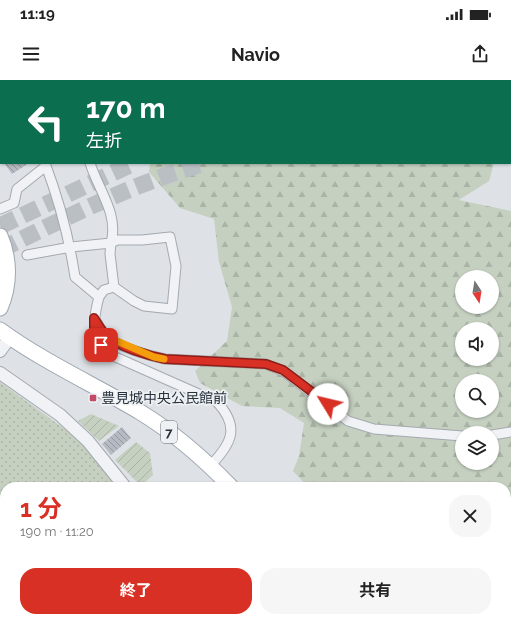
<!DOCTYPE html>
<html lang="ja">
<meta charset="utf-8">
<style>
:root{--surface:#fff;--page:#f6f6f6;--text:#222;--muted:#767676;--accent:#d93025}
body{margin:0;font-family:Raleway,"Noto Sans JP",sans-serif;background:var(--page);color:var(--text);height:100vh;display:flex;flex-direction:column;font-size:15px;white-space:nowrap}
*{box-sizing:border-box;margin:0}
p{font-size:13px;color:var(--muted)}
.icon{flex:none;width:22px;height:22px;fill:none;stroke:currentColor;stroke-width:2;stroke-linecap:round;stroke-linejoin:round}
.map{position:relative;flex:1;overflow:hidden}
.sheet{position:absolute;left:0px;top:402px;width:511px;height:140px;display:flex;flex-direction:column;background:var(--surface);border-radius:16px 16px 0 0;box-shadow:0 1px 3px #0004}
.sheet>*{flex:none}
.hud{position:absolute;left:0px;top:0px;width:511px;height:84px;box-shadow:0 1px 3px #0004;background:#0b6e4f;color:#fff;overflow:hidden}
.needle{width:26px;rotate:168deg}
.tools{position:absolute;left:455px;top:190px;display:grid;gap:8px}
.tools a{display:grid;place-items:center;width:44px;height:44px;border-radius:50%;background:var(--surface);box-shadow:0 1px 3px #0004;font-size:20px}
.pin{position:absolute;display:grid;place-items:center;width:34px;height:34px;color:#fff;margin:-17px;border-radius:8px;box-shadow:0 2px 6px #0006}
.me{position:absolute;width:44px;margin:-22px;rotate:306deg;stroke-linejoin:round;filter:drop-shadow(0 0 3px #0008)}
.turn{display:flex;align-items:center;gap:14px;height:84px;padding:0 20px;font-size:18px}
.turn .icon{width:52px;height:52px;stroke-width:2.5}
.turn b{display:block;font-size:28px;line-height:34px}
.round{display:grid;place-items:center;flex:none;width:42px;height:42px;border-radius:16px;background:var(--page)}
.overview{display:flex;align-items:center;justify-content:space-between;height:68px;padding:0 20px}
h1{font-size:24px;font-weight:700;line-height:30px;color:var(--accent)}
.primary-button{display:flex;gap:8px;margin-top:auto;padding:8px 20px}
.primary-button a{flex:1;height:46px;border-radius:16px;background:var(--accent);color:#fff;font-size:16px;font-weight:700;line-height:46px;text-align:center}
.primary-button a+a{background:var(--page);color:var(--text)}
.status{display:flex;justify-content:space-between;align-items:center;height:28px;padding:0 20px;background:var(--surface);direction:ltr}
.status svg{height:11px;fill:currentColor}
header{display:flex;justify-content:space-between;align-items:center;height:52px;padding:0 20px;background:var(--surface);font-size:18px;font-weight:700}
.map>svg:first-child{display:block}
.forest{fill:url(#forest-firs);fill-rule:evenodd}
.park{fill:url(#park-dots)}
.garden{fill:url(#garden-furrows)}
.building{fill:url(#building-back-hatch)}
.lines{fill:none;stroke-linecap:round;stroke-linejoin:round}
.motorway-tunnel{stroke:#babfc4;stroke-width:17;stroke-dasharray:17 8;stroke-linecap:butt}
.service-casing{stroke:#a4a9b0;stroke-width:6}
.minor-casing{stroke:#a4a9b0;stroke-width:11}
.tertiary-casing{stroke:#a4a9b0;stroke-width:14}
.primary-casing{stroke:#9ea7b1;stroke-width:17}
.service{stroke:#f0f2f5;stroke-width:4.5}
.minor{stroke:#f0f2f5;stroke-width:9}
.tertiary{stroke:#f0f2f5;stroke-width:12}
.primary{stroke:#fff;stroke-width:15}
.route-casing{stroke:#8d1f18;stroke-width:10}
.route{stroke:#d93025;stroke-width:7}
.slow{stroke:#f59e0b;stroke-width:7}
.poi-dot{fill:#c34b65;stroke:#edf1f4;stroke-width:1.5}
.labels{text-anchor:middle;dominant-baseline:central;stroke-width:3.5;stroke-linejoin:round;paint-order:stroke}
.shield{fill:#edf1f4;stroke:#636b73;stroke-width:1}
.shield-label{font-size:13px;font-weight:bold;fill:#28313c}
.poi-label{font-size:14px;fill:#28313c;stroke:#edf1f4;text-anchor:start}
</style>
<div class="status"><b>11:19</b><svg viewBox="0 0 49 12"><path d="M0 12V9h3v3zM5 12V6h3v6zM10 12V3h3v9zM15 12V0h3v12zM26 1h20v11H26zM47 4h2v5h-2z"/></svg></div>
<header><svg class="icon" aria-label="menu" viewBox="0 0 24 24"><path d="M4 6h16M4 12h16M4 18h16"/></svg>Navio<svg class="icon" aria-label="share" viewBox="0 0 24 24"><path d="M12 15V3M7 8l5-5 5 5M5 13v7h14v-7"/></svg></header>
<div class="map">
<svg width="511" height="542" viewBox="0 0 511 542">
<defs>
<pattern id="forest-firs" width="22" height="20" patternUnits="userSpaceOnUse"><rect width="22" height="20" fill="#c5d0c0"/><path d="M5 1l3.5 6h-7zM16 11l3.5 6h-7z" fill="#a9b3a6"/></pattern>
<pattern id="park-dots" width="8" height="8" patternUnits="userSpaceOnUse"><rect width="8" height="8" fill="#c5d0c0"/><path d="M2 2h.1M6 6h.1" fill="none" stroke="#a9b3a6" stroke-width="1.8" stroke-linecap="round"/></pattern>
<pattern id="garden-furrows" width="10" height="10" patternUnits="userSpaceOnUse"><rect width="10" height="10" fill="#c5d0c0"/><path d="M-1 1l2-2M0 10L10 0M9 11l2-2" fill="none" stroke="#a9b3a6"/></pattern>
<pattern id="building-back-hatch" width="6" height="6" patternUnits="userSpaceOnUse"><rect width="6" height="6" fill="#b6bbc3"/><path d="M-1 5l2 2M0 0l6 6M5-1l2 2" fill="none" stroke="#9499a0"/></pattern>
</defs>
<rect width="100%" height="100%" fill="#dee2e6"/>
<path class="forest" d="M242 0H415L241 1Z
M150 83H494L489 101 459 120 511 131V542H407L396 537H506V407H308L293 391 299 376 304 343 280 328 242 326 200 303 195 291 227 261 232 227 219 182 214 139 180 128 149 92ZM462 197H492V227H462ZM462 249H492V279H462ZM462 301H492V331H462ZM462 353H492V383H462Z"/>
<path class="park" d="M0 302 84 363 119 407H5V537H146L142 542H0Z
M168 537H205L208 542H176Z"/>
<path class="garden" d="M91 334 119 346 99 361 78 341Z
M136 362 150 373 153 395 141 406 115 380Z"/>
<path class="building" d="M4 83H29L12 94Z
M122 347 131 358 111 375 102 364Z"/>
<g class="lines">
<path class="motorway-tunnel" d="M510 11H511
M510 56H511
M0 146 134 83
M0 170C67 137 134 103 206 83"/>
<g class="service-casing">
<path id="service" d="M126 542 130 537"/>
</g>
<g class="minor-casing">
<path id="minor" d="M37 0 38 1
M0 29 1 30
M45 83C59 120 69 158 75 197L99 217C92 242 92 256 111 275L217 322C240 347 232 363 211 385
M0 129 14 123 17 109 46 86
M27 175 71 167 111 163C119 134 98 109 90 83
M99 217 104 210 114 207 134 221 144 226 172 229 176 186 170 157 142 160H117L111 163 110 174 114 207
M96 241C99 246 102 252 107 257 118 267 150 276 165 279L266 284 283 291 348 341 374 349 462 356
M492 355 511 352
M211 537 214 542"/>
</g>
<g class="tertiary-casing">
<path id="tertiary" d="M0 271 10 257
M0 293 60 335 88 361 125 407"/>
</g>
<g class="primary-casing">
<path id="primary" d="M0 156C10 179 10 205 0 228
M0 250C44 282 93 304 140 332 173 352 204 379 231 407
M342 537 348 542"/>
</g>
<use href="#service" class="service"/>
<use href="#minor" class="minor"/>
<use href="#tertiary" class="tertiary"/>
<use href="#primary" class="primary"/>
</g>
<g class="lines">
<g class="route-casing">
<path id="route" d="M101 265 94 247V238C98 244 101 251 107 256 118 267 150 276 165 279L266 284 283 290 328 324"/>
</g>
<use href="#route" class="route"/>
<path class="slow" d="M110 258 154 277 164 279"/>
</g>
<rect class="poi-dot" x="89" y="314" width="8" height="8" rx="2"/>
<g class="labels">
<rect class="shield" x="161" y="341" width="16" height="22" rx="3"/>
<g class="shield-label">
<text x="169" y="352">7</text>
</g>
<g class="poi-label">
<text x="101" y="318">豊見城中央公民館前</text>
</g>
</g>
</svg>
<div class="tools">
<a><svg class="needle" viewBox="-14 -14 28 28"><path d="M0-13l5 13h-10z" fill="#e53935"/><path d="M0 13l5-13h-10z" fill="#767676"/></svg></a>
<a><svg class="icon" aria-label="sound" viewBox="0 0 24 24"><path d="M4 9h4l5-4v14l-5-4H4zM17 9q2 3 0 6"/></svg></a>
<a><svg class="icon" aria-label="search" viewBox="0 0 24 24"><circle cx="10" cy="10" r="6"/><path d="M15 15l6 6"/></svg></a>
<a><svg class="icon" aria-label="layers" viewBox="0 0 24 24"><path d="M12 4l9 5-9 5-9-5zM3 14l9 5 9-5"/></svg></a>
</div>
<div class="pin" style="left:101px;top:265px;background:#d93025"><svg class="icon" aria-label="arrive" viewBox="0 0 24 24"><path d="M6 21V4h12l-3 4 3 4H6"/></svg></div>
<svg class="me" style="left:328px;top:324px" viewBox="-20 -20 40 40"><circle r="19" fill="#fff"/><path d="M0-13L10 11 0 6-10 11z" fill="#d93025"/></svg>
<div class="hud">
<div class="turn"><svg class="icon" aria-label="left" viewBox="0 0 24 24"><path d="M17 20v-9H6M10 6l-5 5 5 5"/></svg><div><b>170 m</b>左折</div></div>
</div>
<section class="sheet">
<div class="overview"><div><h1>1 分</h1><p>190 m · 11:20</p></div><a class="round"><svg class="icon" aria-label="close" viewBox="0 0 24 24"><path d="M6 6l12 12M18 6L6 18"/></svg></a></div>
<div class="primary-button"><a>終了</a><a>共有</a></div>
</section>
</div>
